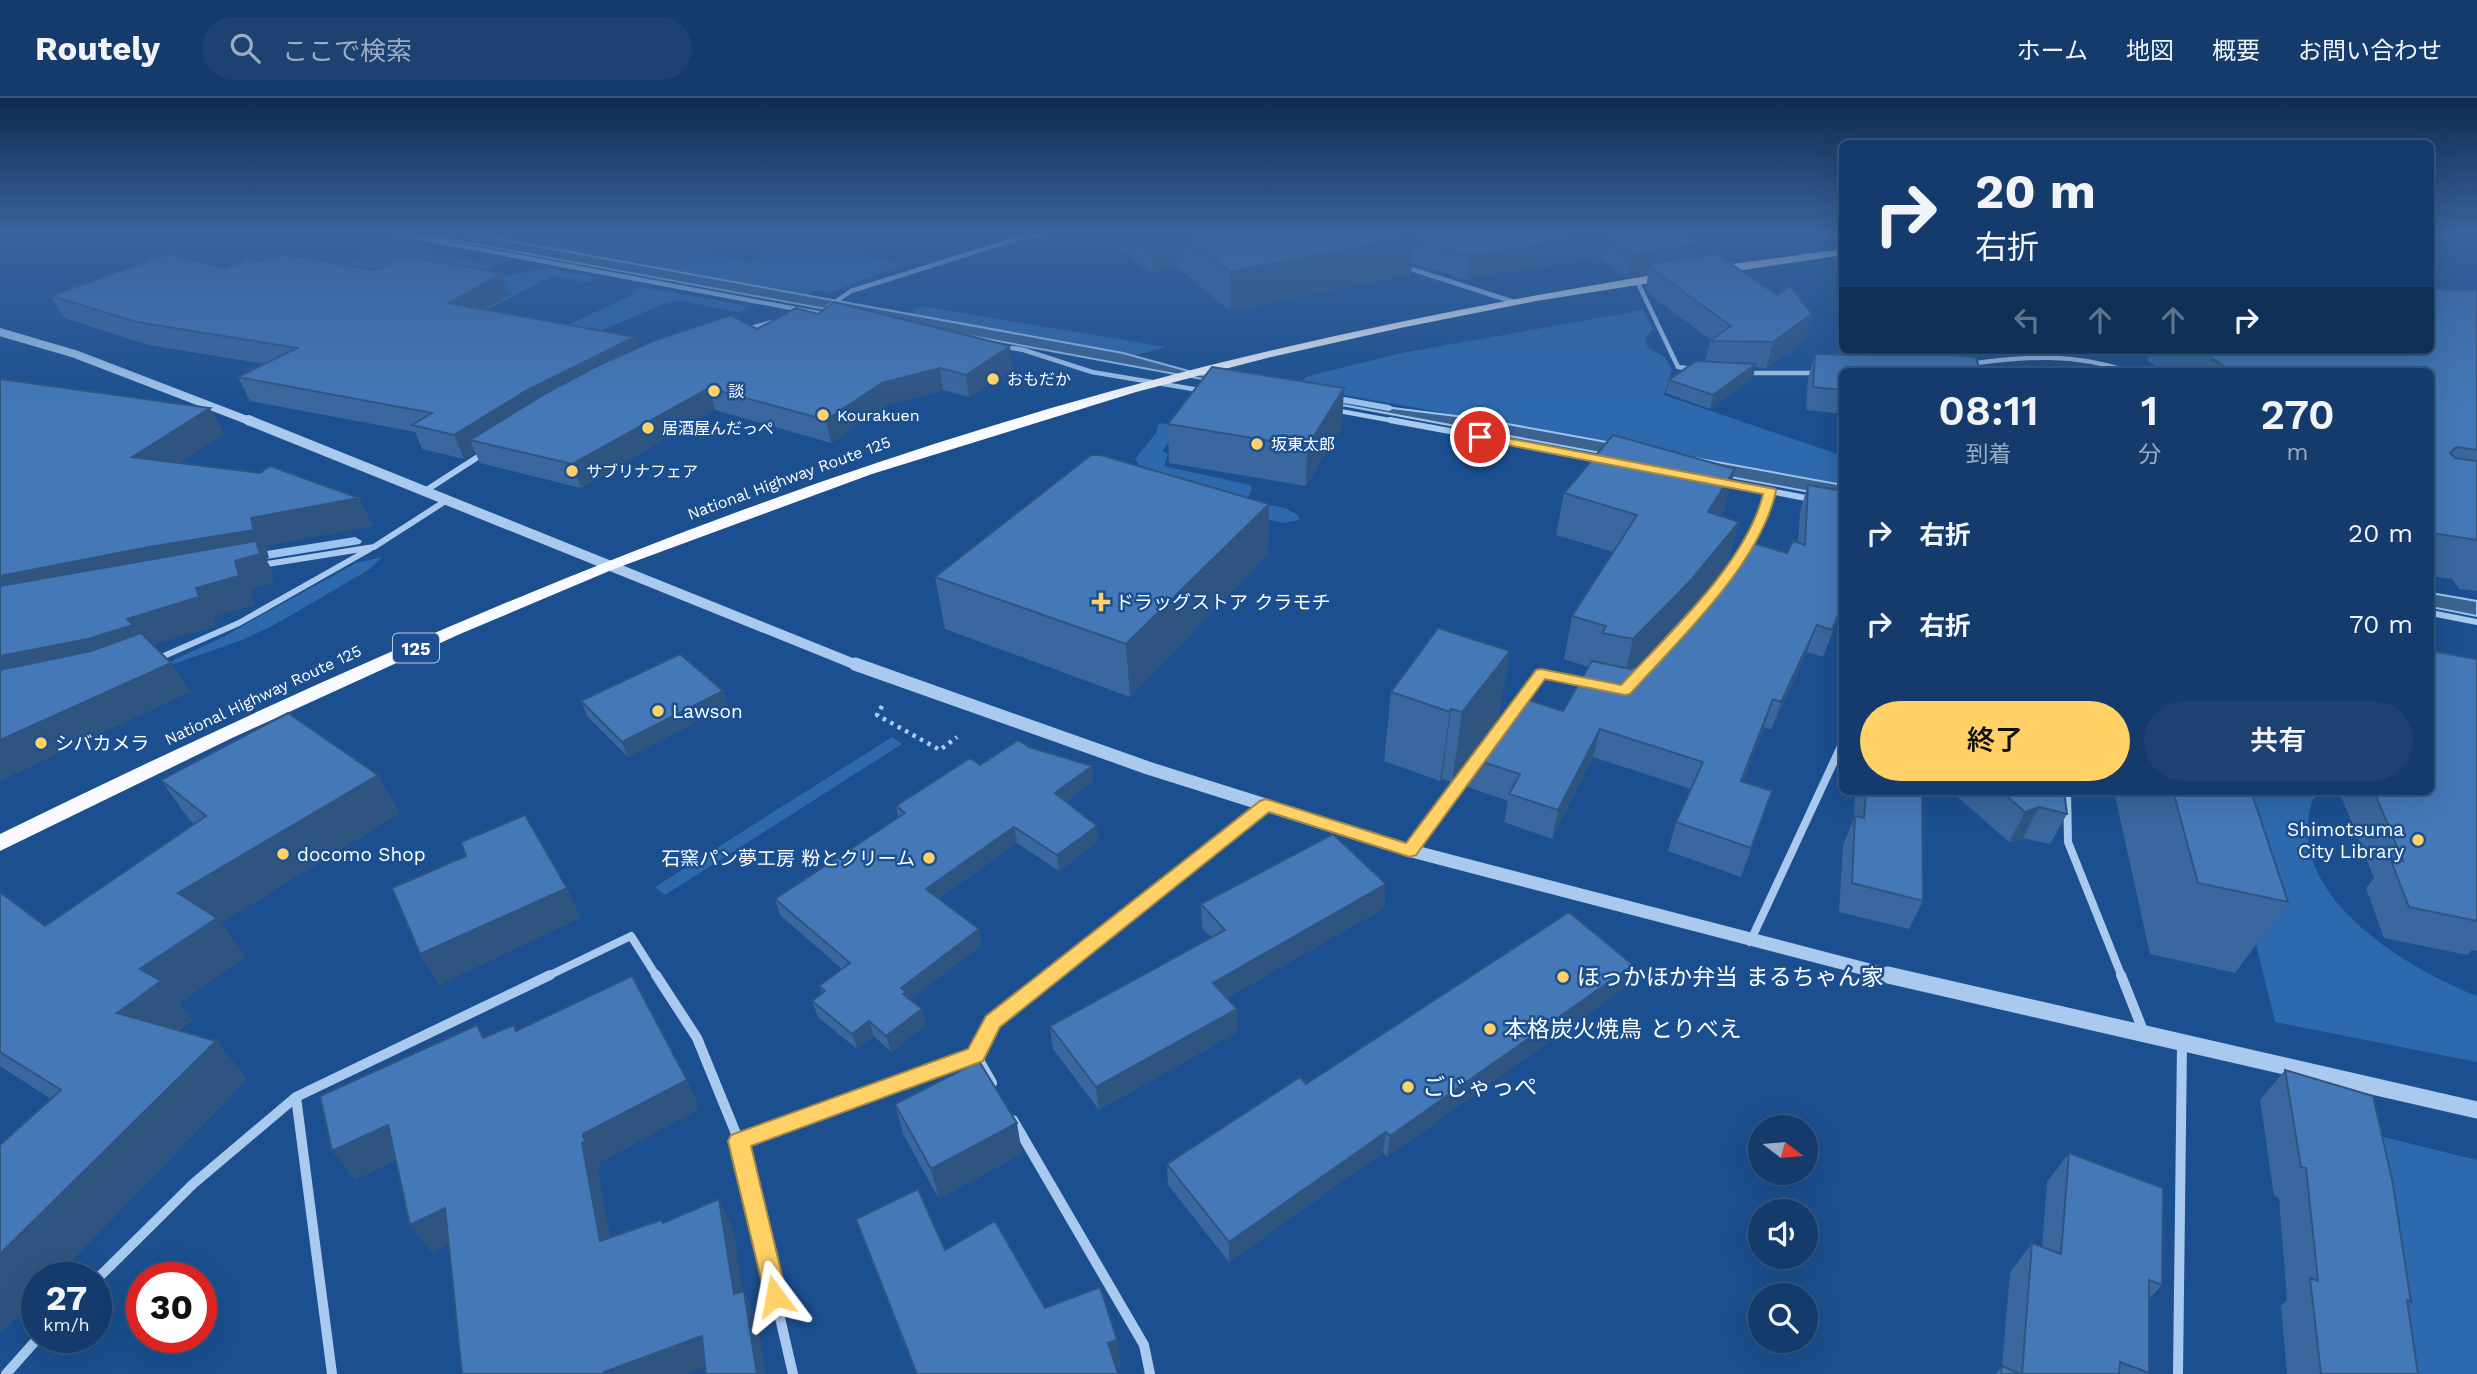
<!DOCTYPE html>
<html lang="ja">
<meta charset="utf-8">
<style>
:root{--surface:#143b6b;--page:#1d4271;--text:#f1f3f6;--muted:#9dadc1;--line:#33557e;--accent:#ffd166}
body{margin:0;font-family:"Work Sans","Noto Sans JP",sans-serif;background:var(--page);color:var(--text);height:100vh;display:flex;flex-direction:column;font-size:26px;white-space:nowrap}
*{box-sizing:border-box;margin:0}
p{font-size:23px;color:var(--muted)}
.icon{flex:none;width:38px;height:38px;fill:none;stroke:currentColor;stroke-width:2;stroke-linecap:round;stroke-linejoin:round}
.map{position:relative;flex:1;overflow:hidden}
.details{position:absolute;left:1839px;top:270px;width:595px;height:427px;display:flex;flex-direction:column;background:var(--surface);border-radius:10px;box-shadow:0 7px 28px #0002,0 0 0 2px var(--line)}
.details>*{flex:none}
.top-card{position:absolute;left:1839px;top:42px;width:595px;height:214px;border-radius:10px;box-shadow:0 7px 28px #0002,0 0 0 2px var(--line);background:#143b6b;color:var(--text);overflow:hidden}
.needle{width:46px;rotate:106deg}
.fabs{position:absolute;left:1748px;top:1017px;display:grid;gap:14px}
.fabs a{display:grid;place-items:center;width:70px;height:70px;border-radius:50%;background:var(--surface);box-shadow:0 7px 28px #0002,0 0 0 2px var(--line);font-size:35px}
.speed{position:absolute;left:21px;top:1164px;display:flex;gap:14px;font-size:35px;font-weight:700;text-align:center}
.speed>*{display:grid;place-content:center;width:91px;height:91px;border-radius:50%;background:var(--surface);box-shadow:0 7px 28px #0002,0 0 0 2px var(--line);line-height:1}
.speed small{font-size:18px;font-weight:400}
.speed .limit{border:10px solid #d22;background:#fff;color:#111}
.pin{position:absolute;display:grid;place-items:center;width:60px;height:60px;color:#fff;margin:-30px;border:4px solid #fff;border-radius:50%;box-shadow:0 2px 7px #0007}
.me{position:absolute;width:77px;margin:-38px;rotate:347deg;stroke-linejoin:round;filter:drop-shadow(0 0 5px #0008)}
.turn{display:flex;align-items:center;gap:24px;height:147px;padding:0 21px;font-size:32px}
.turn .icon{width:91px;height:91px;stroke-width:2.5}
.turn b{display:block;font-size:49px;line-height:60px}
.lanes{display:flex;align-items:center;height:66px;padding:0 21px;background:#0003;justify-content:center;gap:35px;direction:ltr}
.lanes .off{opacity:.35}
.eta{display:flex;justify-content:space-evenly;align-items:center;height:119px;text-align:center}
.eta b{font-size:42px;font-weight:600;line-height:49px}
.primary-button{display:flex;gap:14px;margin-top:auto;padding:14px 21px}
.primary-button a{flex:1;height:80px;border-radius:42px;background:var(--accent);color:#111;font-size:28px;font-weight:600;line-height:80px;text-align:center}
.primary-button a+a{background:var(--page);color:var(--text)}
ul{padding:0;list-style:none}
li{display:flex;align-items:center;gap:21px;height:91px;padding:0 21px}
li div{flex:1}
li b{display:block;font-size:26px}
li em{font-style:normal}
header{display:flex;align-items:center;gap:42px;box-sizing:border-box;height:98px;padding:0 35px;background:var(--surface);border-bottom:2px solid var(--line)}
header strong{font-size:33px}
nav{display:flex;gap:38px;margin-inline-start:auto;font-size:24px}
.search{width:490px;height:63px;background:var(--page);display:flex;align-items:center;gap:18px;box-sizing:border-box;padding:0 24px;border-radius:38px;color:var(--muted);font-size:26px}
.map>svg:first-child{display:block}
.green{fill:#2e69ad}
.water{fill:#3c6290;stroke:#9cc4f0;stroke-width:2}
.lines{fill:none;stroke-linecap:round;stroke-linejoin:round}
.stream{fill:#9cc4f0;fill-rule:evenodd}
.path{stroke:#a9c9ee;stroke-width:4.5;stroke-dasharray:3.5 5;stroke-linecap:butt}
.minor-far3{stroke:#a9c9ee;stroke-width:4.5}
.minor-far2{stroke:#a9c9ee;stroke-width:6}
.minor-far1{stroke:#a9c9ee;stroke-width:8}
.minor{stroke:#a9c9ee;stroke-width:10}
.tertiary-far3{stroke:#a9c9ee;stroke-width:8}
.tertiary-far2{stroke:#a9c9ee;stroke-width:10}
.tertiary-far1{stroke:#a9c9ee;stroke-width:13}
.tertiary{stroke:#a9c9ee;stroke-width:17}
.trunk{fill:#f8faff;fill-rule:evenodd}
.wall{fill:#3a679d}
.shaded-wall{fill:#305480}
.building{fill:#4478b7;stroke:#305480;stroke-width:2}
.route{fill:#ffd166;stroke:#a68842;stroke-width:2}
.poi-dot{fill:#ffd166;stroke:#1b4f8f;stroke-width:2.5}
.labels{text-anchor:middle;dominant-baseline:central;stroke-width:5;stroke-linejoin:round;paint-order:stroke}
.far-poi-label{font-size:16px;fill:#fff;stroke:#1b4f8f;text-anchor:start}
.far-street-label{font-size:16px;fill:#fff;stroke:#1b4f8f}
.shield{fill:#1b4f8f;stroke:#bbcadd;stroke-width:2}
.shield-label{font-size:18px;font-weight:bold;fill:#fff}
.poi-label{font-size:19px;fill:#fff;stroke:#1b4f8f;text-anchor:start}
.near-poi-label{font-size:23px;fill:#fff;stroke:#1b4f8f;text-anchor:start}
</style>
<header>
<strong>Routely</strong>
<div class="search"><svg class="icon" aria-label="search" viewBox="0 0 24 24"><circle cx="10" cy="10" r="6"/><path d="M15 15l6 6"/></svg>ここで検索</div>
<nav><a>ホーム</a><a>地図</a><a>概要</a><a>お問い合わせ</a></nav>
</header>
<div class="map">
<svg width="2477" height="1276" viewBox="0 0 2477 1276">
<rect width="100%" height="100%" fill="#1b4f8f"/>
<path class="green" d="M454 133H511L558 142 583 133 751 164 792 142 905 166 829 195 815 192 806 198Z
M379 148 496 167 481 173 266 198 336 168C356 166 361 152 379 148Z
M535 170 542 172 547 170 596 179 589 184 552 178 467 222 512 195 500 192 509 186 484 181 520 176Z
M641 189 748 208 739 214 681 203 668 204 598 234 559 231 626 200 634 196 631 194Z
M921 208 1165 249 1133 258 909 216Z
M1643 212 1653 231 1645 240 1648 250 1665 259 1672 272 1664 297 1843 358V387L1295 288 1308 278 1402 255Z
M1159 325 1175 327 1177 333 1162 353 1168 356 1164 368 1250 387 1252 390 1247 402 1285 410 1298 417 1299 422 1283 425 1265 421 1150 383 1135 361 1156 335Z
M382 459 370 471 274 527 242 542 165 569 163 567 219 541 356 465Z
M892 639 902 646 665 797 655 789Z
M2219 693H2327L2313 701C2280 795 2404 869 2477 898V964L2275 924Z
M2363 1034 2477 1062V1276H2407Z"/>
<path class="water" d="M405 133H454L1068 245 1123 255 1265 294 1480 321 1843 387V400Z
M2431 495 2477 503V518L2431 509Z"/>
<g class="lines">
<path class="stream" d="M1322 295 1389 307 1395 310 1389 313 1318 300V296Z
M355 439 362 443 360 446 247 464 240 460 247 456Z"/>
<path class="path" d="M882 608 877 617 940 652 957 639"/>
<path class="minor-far3" d="M383 133 828 217
M1405 169 1514 204
M1637 183 1678 269 1694 271
M828 209 851 193 1019 140 1061 133
M747 231 776 223
M1001 248 1024 252 1092 274 1205 293
M1970 266C2025 258 2074 255 2127 273
M1747 275H1816
M1334 312 1400 324"/>
<path class="minor-far2" d="M1390 322 1601 361
M1723 384 1811 401
M425 393 484 355
M1745 449 1765 417 1770 393
M261 467 374 449 447 402
M2431 515 2477 524
M157 561 239 525 370 451"/>
<path class="minor-far1" d="M1518 607 1541 575 1587 585
M2067 693 2068 744 2122 879
M1410 752 1471 670
M1750 844 1843 644
M546 879 631 838 657 879
M1050 879 1266 707"/>
<path class="minor" d="M656 877 697 940 739 1043
M2121 877 2144 935
M992 985 976 957 993 924 1052 877
M1013 1022 1144 1247 1150 1276
M96 1182 193 1086 296 999
M6 1276 39 1239
M332 1276 296 999 550 877
M793 1276 739 1043 976 957
M2178 1276 2182 946"/>
<path class="tertiary-far3" d="M0 234 75 256 252 324"/>
<path class="tertiary-far2" d="M248 322 859 568"/>
<path class="tertiary-far1" d="M855 566 1148 670 1408 752 1896 879"/>
<path class="tertiary" d="M1888 877 2477 1012"/>
<path class="trunk" d="M1843 151V157L1709 177 1703 173 1709 169Z
M1672 174 1678 178 1676 181 1536 203 1400 230 1267 260 1136 294 872 376 614 471 460 536 232 640 0 753V736C323 578 651 432 995 327 1217 259 1443 211 1672 174Z"/>
</g>
<path class="wall" d="M1102 133H1680L1698 159 1777 197 1812 216 1805 241 1766 270 1755 269 1753 279 1710 311 1666 295 1669 282 1705 264 1711 242 1648 195 1646 190 1648 177 1628 180 1600 159 1466 181 1412 165 1411 176 1230 213 1177 169 1152 174 1143 169Z
M262 163 376 172 502 175 509 197 484 212 638 249 757 231 1012 270 969 299 943 292 887 307 831 345 715 312 581 390 480 365 475 354 464 361 422 351 415 334 250 303 238 279 265 266 149 247 64 220 51 198 225 171Z
M2477 192V493L2459 491 2452 481 2431 478V273H2163L2147 262 2151 252H2431Z
M1913 252H1974L1972 259 1843 273V316L1806 312 1808 280 1815 256 1915 255Z
M1168 326 1342 328 1306 388 1169 365Z
M1735 371 1724 412 1720 418 1739 424 1727 466 1701 499 1787 455 1798 445 1800 413 1808 387 1843 506 1823 559 1807 554 1771 632 1764 629 1743 684 1762 722 1741 779 1668 753 1676 724 1691 691 1593 659 1552 741 1504 724 1508 703 1465 688 1469 661 1452 684 1442 681 1440 683 1384 663 1391 594 1510 553 1498 622 1563 613 1588 569 1564 561 1572 518 1613 454 1556 437 1564 395Z
M1269 406 1268 456 1130 599 945 531 935 479Z
M2477 561V853L2472 852 2467 857 2384 840 2366 790 2374 780 2339 693H2431Z
M723 593 728 608 628 659 587 618 581 603Z
M1029 649 1092 668 1093 683 1066 704 1097 728 1098 743 1059 773 1017 745 938 801 982 847 910 901 922 911 926 927 891 954 874 938 857 951 818 919 812 903 822 896 819 888 842 871 780 817 775 801 898 720 896 708 980 667Z
M378 677 399 715 221 825 246 859 179 905 193 922 179 932 216 943 247 981 55 1180H37V1198L0 1236V1047L51 1001 0 968V794L45 828 194 726 188 720 161 682Z
M1855 693H1922L1923 803 1909 831 1839 814 1843 747 1854 720Z
M1951 693H2064L2067 716 2050 746 2023 740 2009 744Z
M2114 693H2259V695L2254 702 2288 804 2235 875 2150 856Z
M1386 786 1384 810 1227 900 1237 934 1099 1012 1053 951 1050 928 1211 839 1202 830 1201 806Z
M1633 867 1627 888 1387 1059 1383 1054 1229 1164 1168 1087 1167 1066 1306 986Z
M2285 972 2411 1204 2407 1207 2418 1276H2287L2281 1208 2287 1202 2279 1100 2274 1098 2260 1002Z
M895 1006 1022 1055 939 1101 903 1036Z
M2069 1055 2162 1187 2149 1201 2148 1276H1995L2002 1268 2010 1174 2032 1145 2042 1149 2047 1084Z
M856 1121 945 1152 1045 1210 1121 1269 1116 1271 1117 1276H916L866 1149Z"/>
<path class="shaded-wall" d="M1168 133H1176L1177 169 1152 174 1151 136Z
M1604 136 1600 159 1466 181 1469 158Z
M1414 138 1411 176 1230 213V174Z
M1701 146 1696 169 1650 166 1648 177 1628 180 1632 156Z
M502 175 509 197 458 227 449 205Z
M1812 216 1805 241 1766 270 1773 244Z
M635 239 642 261 470 342 475 354 464 361 454 337 524 294Z
M1010 248 1012 270 969 299 966 277Z
M1756 266 1753 279 1710 311 1713 297Z
M940 270 943 292 887 307 831 345 826 322 882 285Z
M709 290 715 312 581 390 572 366Z
M1344 290 1342 328 1306 388 1307 349Z
M210 310 225 336 148 386 132 359Z
M1735 371 1724 412 1697 456 1708 414Z
M359 400 373 428 266 448 269 460 266 461 272 472 275 484 251 491 255 507 214 519 216 528 0 592V478L251 420Z
M1269 406 1268 456 1130 599 1126 546Z
M1739 424 1727 466 1681 524 1623 585 1633 541Z
M1817 527 1807 554 1771 632 1781 604Z
M1510 553 1498 622 1452 684 1462 614Z
M171 565 190 594 0 683V642Z
M723 593 728 608 628 659 622 644Z
M1773 601 1764 629 1732 712 1741 683Z
M1451 611 1442 681 1440 683 1450 614Z
M1600 631 1593 659 1552 741 1558 712Z
M1092 668 1093 683 1057 711 1055 695Z
M378 677 399 715 221 825 246 859 179 905 193 922 151 954 117 915 178 795Z
M2039 709 2023 740 2009 744 2025 714Z
M1097 728 1098 743 1059 773 1057 757Z
M1014 729 1017 745 929 807 926 791Z
M1386 786 1384 810 1214 908 1213 885Z
M567 790 581 820 439 887 420 856Z
M979 831 982 847 908 903 901 890Z
M1633 867 1627 888 1387 1059 1390 1038Z
M922 911 926 927 891 954 886 938Z
M1237 911V934L1099 1012 1096 989Z
M869 923 874 938 857 951 852 936Z
M216 943 247 981 55 1180H37V1198L0 1236V1156Z
M687 982 700 1011 599 1065 602 1073 598 1074 617 1171 600 1143 582 1045 583 1036Z
M1017 1025 1022 1055 939 1101 931 1071Z
M388 1027 409 1056 355 1082 332 1053Z
M1386 1034 1383 1054 1229 1164V1144Z
M719 1101 733 1130 748 1224 734 1196Z
M445 1110 466 1138 432 1155 410 1127Z
M744 1193 757 1221 766 1276H757Z
M702 1238 716 1265 687 1276H605L604 1274Z
M1117 1242 1121 1269 1112 1272 1108 1245Z"/>
<path class="building" d="M1144 133H1168L1151 136Z
M1178 133H1398L1414 138 1230 174Z
M1398 133H1680L1701 146 1632 156 1604 136 1469 158 1414 142V138Z
M168 156 225 171 247 161 262 163 274 158 286 157 376 172 404 158 502 175 449 205 635 239 524 294 454 337 412 327 432 315 238 279 297 250 137 224 51 198Z
M1716 156 1777 197 1790 188 1812 216 1773 244 1710 243 1731 228 1653 172 1650 166Z
M2431 191 2477 192V352L2456 349 2450 355 2455 360 2477 363V442L2431 435V273H2238L2225 269 2200 252H2431Z
M834 204 1010 248 966 277 940 270 882 285 826 322 709 290 572 366 470 342 546 295 601 266 653 243 731 217 757 231 796 210 818 216Z
M1854 252H1878L1976 259 1980 273H1843V292L1813 289 1815 256 1851 257Z
M1696 263 1756 266 1713 297 1669 282Z
M1212 269 1344 290 1307 349 1168 326Z
M0 281 210 310 132 359 260 375 270 368 359 400 251 420 254 432 149 449 0 478Z
M1613 337 1735 371 1708 414 1739 424 1692 481 1633 541 1602 535 1606 528 1572 518 1637 417 1564 395Z
M1091 357H1101L1269 406 1126 546 935 479Z
M1808 387 1843 393V504L1832 532 1817 527 1781 604 1773 601 1741 683 1772 693 1751 750 1676 724 1703 664 1600 631 1558 712 1509 696 1520 676 1470 660 1516 598 1563 613 1592 563 1630 571 1636 569 1714 484 1746 443 1787 455 1793 443 1805 447Z
M256 443 260 456 235 463 239 478 196 490 199 499 127 521 133 527 88 541 0 558V488Z
M1438 530 1510 553 1462 614 1451 611 1450 614 1391 594Z
M141 535 171 565 0 642V572L91 553Z
M2431 553 2477 561V823L2409 809 2390 760 2403 763 2374 693H2431Z
M680 556 723 593 622 644 581 603Z
M288 615 378 677 178 795 217 820 140 871 161 883 117 915 216 943 0 1156V1047L61 992 0 954V794L45 828 206 718 161 682Z
M1018 642 1029 649 1092 668 1055 695 1097 728 1057 757 1014 729 926 791 979 831 901 890 906 894 903 896 922 911 886 938 869 923 852 936 812 903 825 893 819 888 850 865 775 801 905 715 896 708 970 660 980 667Z
M1866 693H1922L1923 803 1852 785 1855 718 1864 720Z
M2001 693H2064L2067 716 2039 709 2025 714Z
M2173 693H2259V695L2251 693 2288 804 2198 785Z
M525 717 567 790 420 856 392 790 466 758 461 744Z
M1333 736 1386 786 1213 885 1237 911 1096 989 1050 928 1225 832 1201 806Z
M1569 814 1633 867 1390 1038 1386 1034 1229 1144 1167 1066 1300 979 1306 986Z
M632 878 687 982 583 1036 585 1043 582 1045 600 1143 661 1122 663 1125 719 1101 734 1196 744 1193 757 1276H706L702 1238 604 1274 605 1276H462L445 1110 410 1127 388 1027 332 1053 320 998 477 927 483 940 514 927 516 933Z
M979 963 1017 1025 931 1071 895 1006Z
M2285 972 2373 998 2393 1086 2411 1204 2407 1202 2418 1276H2321L2310 1180 2318 1183 2306 1070 2301 1069Z
M2069 1055 2163 1090 2162 1187 2149 1182V1275L2120 1264 2119 1276H2022L2032 1145 2061 1156Z
M918 1091 945 1152 995 1123 1045 1210 1100 1189 1117 1242 1108 1245 1118 1276H917L856 1121Z
M2002 1268 2020 1276H2001Z"/>
<linearGradient id="sky" x2="0" y2="1"><stop stop-color="#0f2b4f"/><stop offset="0.43" stop-color="#39639b"/><stop offset="1" stop-color="#39639b" stop-opacity="0"/></linearGradient>
<rect width="2477" height="311" fill="url(#sky)"/>
<path class="route" d="M1480 335 1775 391 1776 393C1760 466 1680 541 1630 596L1625 597 1545 581 1416 757 1410 759 1269 714 1000 929 983 963 751 1048 787 1198 784 1206 775 1210 767 1206 728 1043 731 1037 968 951 986 918 1260 703 1266 701 1406 745 1536 572 1541 571 1621 587C1668 536 1747 464 1763 396L1476 341 1474 339Z"/>
<g class="poi-dot">
<circle cx="993" cy="281" r="7"/>
<circle cx="714" cy="293" r="7"/>
<circle cx="823" cy="317" r="7"/>
<circle cx="648" cy="330" r="7"/>
<circle cx="1257" cy="346" r="7"/>
<circle cx="572" cy="373" r="7"/>
<path d="M1097.5 493.5h7v7h7v7h-7v7h-7v-7h-7v-7h7z"/>
<circle cx="658" cy="613" r="7"/>
<circle cx="41" cy="645" r="7"/>
<circle cx="2418" cy="742" r="7"/>
<circle cx="283" cy="756" r="7"/>
<circle cx="929" cy="760" r="7"/>
<circle cx="1563" cy="879" r="7"/>
<circle cx="1490" cy="931" r="7"/>
<circle cx="1408" cy="989" r="7"/>
</g>
<g class="labels">
<g class="far-poi-label">
<text x="1007" y="281">おもだか</text>
<text x="728" y="293">談</text>
<text x="837" y="317">Kourakuen</text>
<text x="662" y="330">居酒屋んだっぺ</text>
<text x="1271" y="346">坂東太郎</text>
<text x="586" y="373">サブリナフェア</text>
</g>
<g class="far-street-label">
<text transform="translate(789 380) rotate(-20)">National Highway Route 125</text>
<text transform="translate(263 597) rotate(-25)">National Highway Route 125</text>
</g>
<rect class="shield" x="393" y="535.5" width="46" height="29" rx="5"/>
<g class="shield-label">
<text x="416" y="550">125</text>
</g>
<g class="poi-label">
<text x="1115" y="504">ドラッグストア クラモチ</text>
<text x="672" y="613">Lawson</text>
<text x="55" y="645">シバカメラ</text>
<text x="2404" y="731" text-anchor="end">Shimotsuma<tspan x="2404" dy="22">City Library</tspan></text>
<text x="297" y="756">docomo Shop</text>
<text x="915" y="760" text-anchor="end">石窯パン夢工房 粉とクリーム</text>
</g>
<g class="near-poi-label">
<text x="1577" y="879">ほっかほか弁当 まるちゃん家</text>
<text x="1504" y="931">本格炭火焼鳥 とりべえ</text>
<text x="1422" y="989">ごじゃっぺ</text>
</g>
</g>
</svg>
<div class="fabs">
<a><svg class="needle" viewBox="-14 -14 28 28"><path d="M0-13l5 13h-10z" fill="#e53935"/><path d="M0 13l5-13h-10z" fill="#9dadc1"/></svg></a>
<a><svg class="icon" aria-label="sound" viewBox="0 0 24 24"><path d="M4 9h4l5-4v14l-5-4H4zM17 9q2 3 0 6"/></svg></a>
<a><svg class="icon" aria-label="search" viewBox="0 0 24 24"><circle cx="10" cy="10" r="6"/><path d="M15 15l6 6"/></svg></a>
</div>
<div class="speed"><div>27<small>km/h</small></div><div class="limit">30</div></div>
<div class="pin" style="left:1480px;top:339px;background:#d93025"><svg class="icon" aria-label="arrive" viewBox="0 0 24 24"><path d="M6 21V4h12l-3 4 3 4H6"/></svg></div>
<svg class="me" style="left:775px;top:1198px" viewBox="-20 -20 40 40"><path d="M0-17L14 15 0 8-14 15z" fill="#ffd166" stroke="#fff" stroke-width="4"/></svg>
<div class="top-card">
<div class="turn"><svg class="icon" aria-label="right" viewBox="0 0 24 24"><path d="M7 20v-9h11M14 6l5 5-5 5"/></svg><div><b>20 m</b>右折</div></div>
<div class="lanes"><svg class="icon off" aria-label="left" viewBox="0 0 24 24"><path d="M17 20v-9H6M10 6l-5 5 5 5"/></svg><svg class="icon off" aria-label="ahead" viewBox="0 0 24 24"><path d="M12 20V5M6 11l6-6 6 6"/></svg><svg class="icon off" aria-label="ahead" viewBox="0 0 24 24"><path d="M12 20V5M6 11l6-6 6 6"/></svg><svg class="icon" aria-label="right" viewBox="0 0 24 24"><path d="M7 20v-9h11M14 6l5 5-5 5"/></svg></div>
</div>
<section class="details">
<div class="eta">
<div><b>08:11</b><p>到着</p></div>
<div><b>1</b><p>分</p></div>
<div><b>270</b><p>m</p></div>
</div>
<ul>
<li><svg class="icon" aria-label="right" viewBox="0 0 24 24"><path d="M7 20v-9h11M14 6l5 5-5 5"/></svg><div><b>右折</b></div><em>20 m</em></li>
<li><svg class="icon" aria-label="right" viewBox="0 0 24 24"><path d="M7 20v-9h11M14 6l5 5-5 5"/></svg><div><b>右折</b></div><em>70 m</em></li>
</ul>
<div class="primary-button"><a>終了</a><a>共有</a></div>
</section>
</div>
